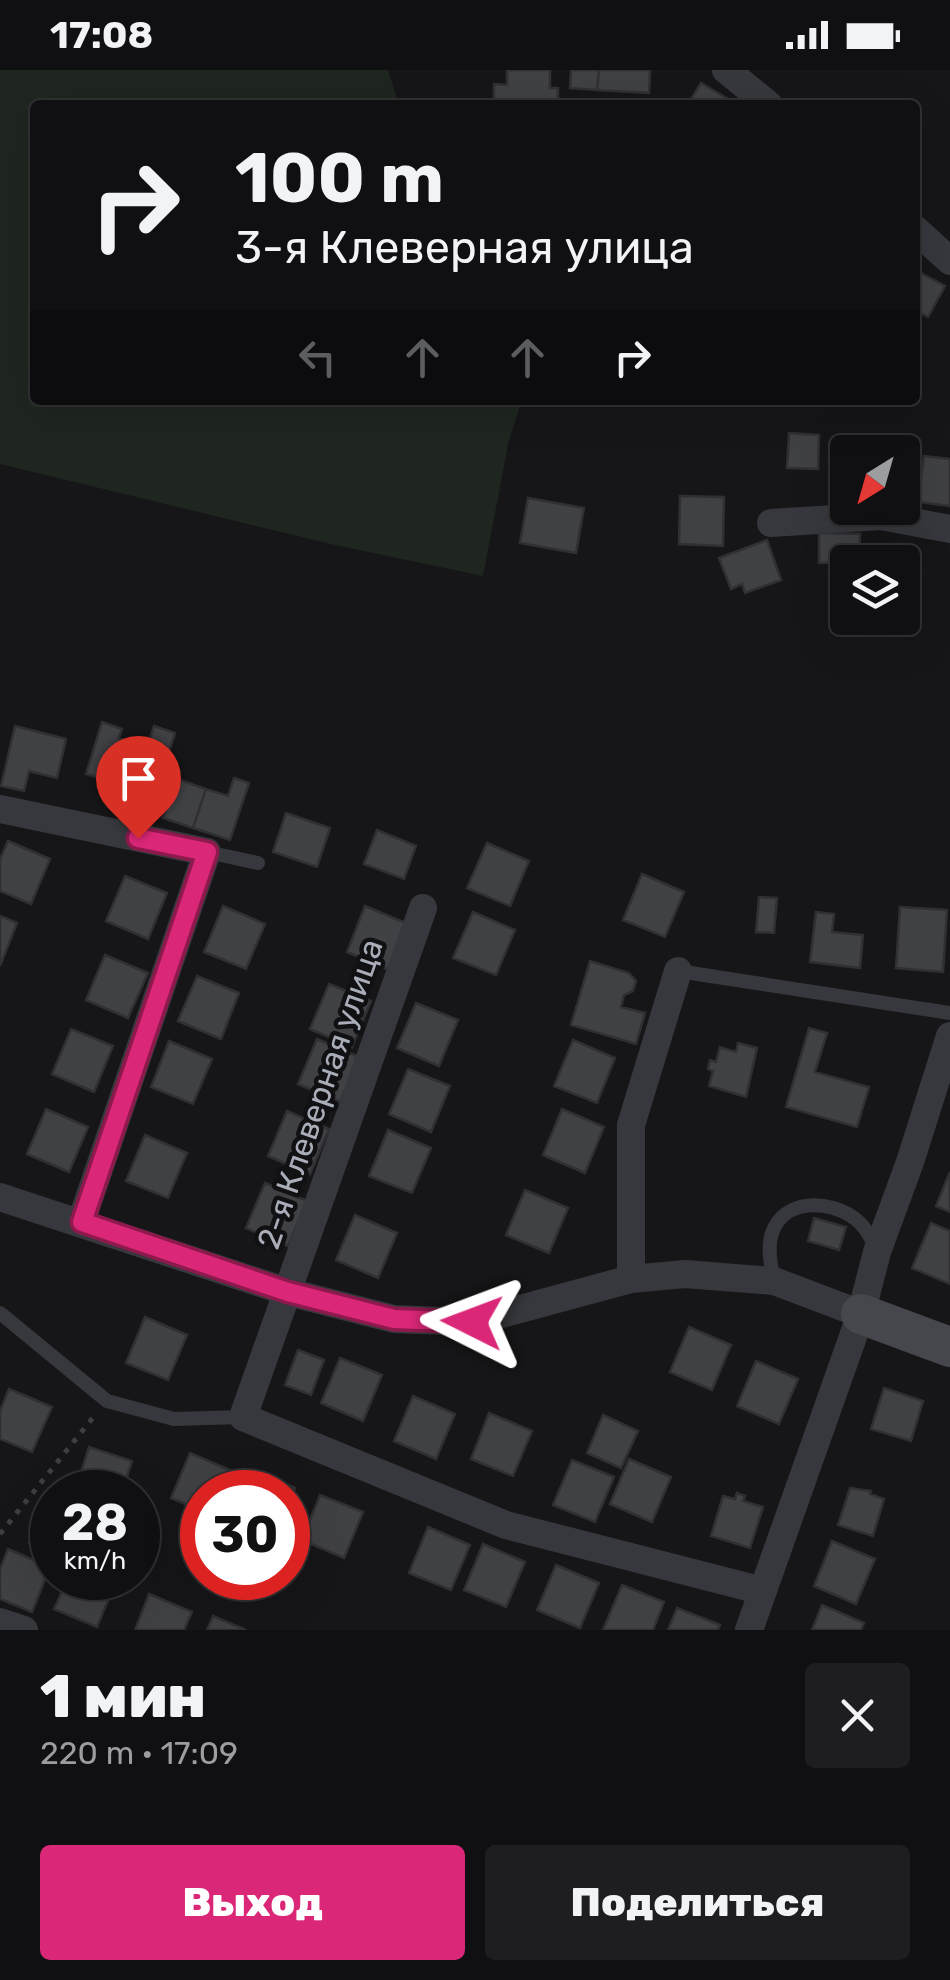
<!DOCTYPE html>
<html lang="ru">
<meta charset="utf-8">
<style>
:root{--surface:#101012;--page:#1e1e20;--text:#f1f3f6;--muted:#9c9d9f;--line:#303032;--accent:#db2777}
body{margin:0;font-family:Rubik,sans-serif;background:var(--page);color:var(--text);height:100vh;display:flex;flex-direction:column;font-size:38px;white-space:nowrap}
*{box-sizing:border-box;margin:0}
p{font-size:32px;color:var(--muted)}
.icon{flex:none;width:55px;height:55px;fill:none;stroke:currentColor;stroke-width:2;stroke-linecap:round;stroke-linejoin:round}
.map{position:relative;height:1560px;overflow:hidden}
.panel{display:flex;flex-direction:column;background:var(--surface);flex:1}
.panel>*{flex:none}
.banner{position:absolute;left:30px;top:30px;width:890px;height:305px;border-radius:10px;box-shadow:0 10px 40px #0002,0 0 0 2px var(--line);background:#101012;color:var(--text);overflow:hidden}
.needle{width:65px;rotate:217deg}
.buttons{position:absolute;left:830px;top:365px;display:grid;gap:20px}
.buttons a{display:grid;place-items:center;width:90px;height:90px;border-radius:10px;background:var(--surface);box-shadow:0 10px 40px #0002,0 0 0 2px var(--line);font-size:50px}
.speed{position:absolute;left:30px;top:1400px;display:flex;gap:20px;font-size:50px;font-weight:700;text-align:center}
.speed>*{display:grid;place-content:center;width:130px;height:130px;border-radius:50%;background:var(--surface);box-shadow:0 10px 40px #0002,0 0 0 2px var(--line);line-height:1}
.speed small{font-size:25px;font-weight:400}
.speed .limit{border:15px solid #d22;background:#fff;color:#111}
.pin{position:absolute;display:grid;place-items:center;width:85px;height:85px;color:#fff;margin:-102px -42px;border-radius:50% 50% 50% 0;rotate:-45deg;box-shadow:0 0 10px #0007}
.pin .icon{rotate:45deg}
.me{position:absolute;width:110px;margin:-55px;rotate:273deg;stroke-linejoin:round;filter:drop-shadow(0 0 8px #0008)}
.turn{display:flex;align-items:center;gap:35px;height:210px;padding:0 40px;font-size:45px}
.turn .icon{width:130px;height:130px;stroke-width:2.5}
.turn b{display:block;font-size:70px;line-height:85px}
.lanes{display:flex;align-items:center;height:95px;padding:0 40px;background:#0003;justify-content:center;gap:50px;direction:ltr}
.lanes .off{opacity:.35}
.round{display:grid;place-items:center;flex:none;width:105px;height:105px;border-radius:10px;background:var(--page)}
.summary{display:flex;align-items:center;justify-content:space-between;height:170px;padding:0 40px}
h1{font-size:60px;font-weight:800;line-height:75px}
.button{display:flex;gap:20px;margin-top:auto;padding:20px 40px}
.button a{flex:1;height:115px;border-radius:10px;background:var(--accent);color:#fff;font-size:40px;font-weight:800;line-height:115px;text-align:center}
.button a+a{background:var(--page);color:var(--text)}
.status{display:flex;justify-content:space-between;align-items:center;height:70px;padding:0 50px;background:var(--surface);direction:ltr}
.status svg{height:28px;fill:currentColor}
.map>svg:first-child{display:block}
.green{fill:#1e261f}
.building{fill:#404145;stroke:#303034;stroke-width:2.5}
.lines{fill:none;stroke-linecap:round;stroke-linejoin:round}
.path{stroke:#3d3f44;stroke-width:5;stroke-dasharray:5 8;stroke-linecap:butt}
.lane{stroke:#37383d;stroke-width:14}
.street{stroke:#37383d;stroke-width:28}
.secondary{stroke:#45474d;stroke-width:40}
.route-casing{stroke:#8e194d;stroke-width:25}
.route{stroke:#db2777;stroke-width:18}
.labels{text-anchor:middle;dominant-baseline:central;stroke-width:9;stroke-linejoin:round;paint-order:stroke}
.street-label{font-size:32px;fill:#a8adb8;stroke:#111113}
</style>
<div class="status"><b>17:08</b><svg viewBox="0 0 49 12"><path d="M0 12V9h3v3zM5 12V6h3v6zM10 12V3h3v9zM15 12V0h3v12zM26 1h20v11H26zM47 4h2v5h-2z"/></svg></div>
<div class="map">
<svg width="950" height="1560" viewBox="0 0 950 1560">
<rect width="100%" height="100%" fill="#161618"/>
<path class="green" d="M0 0H388L399 35H35V330H522L509 370 483 506 335 475 0 394Z"/>
<path class="building" d="M507 0H550V18H558V35H494V14L507 15Z
M571 0H599L597 20 570 18Z
M599 0H650L649 23 597 20Z
M701 13 735 33 734 35 688 34Z
M915 200 945 216 928 247 915 240Z
M789 363 819 365 818 399 787 398Z
M865 371 895 373V382H864Z
M924 386 950 389V436L918 432Z
M680 426 724 427 723 476 679 474Z
M528 428 584 438 576 483 520 473Z
M819 463 860 464 859 492 819 493Z
M767 470 781 510 745 523 742 514 731 519 719 488Z
M102 652 122 659 119 668 129 671 117 707 111 705 109 711 86 704Z
M15 656 66 669 57 708 29 701 24 721 1 716Z
M154 656 175 663 147 752 121 744 132 711 117 707 129 671 147 677Z
M234 708 249 713 230 770 193 758 206 719 228 726Z
M177 709 206 719 193 758 163 748Z
M286 743 330 758 317 797 273 782Z
M377 760 416 776 404 809 364 794Z
M8 771 50 789 31 834 0 821V789Z
M487 773 529 791 510 836 467 818Z
M642 804 684 822 665 867 623 850Z
M125 806 167 823 148 869 106 851Z
M759 827 777 828 774 863 756 862Z
M223 836 265 854 246 899 204 882Z
M365 836 408 854 389 900 347 882Z
M900 837 947 840 943 902 896 898Z
M473 842 515 860 496 905 453 888Z
M816 842 834 844 832 862 863 865 860 898 810 892Z
M0 846 17 853 0 896Z
M105 885 148 903 128 948 86 930Z
M590 891 629 903 636 911 633 921 624 925 621 937 645 943 636 974 571 955Z
M197 906 239 923 221 969 178 951Z
M329 914 371 931 352 977 310 959Z
M416 933 458 950 439 996 397 978Z
M809 958 827 963 815 1002 869 1017 857 1057 786 1037Z
M71 959 113 976 94 1022 52 1004Z
M317 969 359 987 340 1032 298 1014Z
M573 970 615 988 597 1033 554 1016Z
M169 971 212 989 193 1034 151 1017Z
M738 973 757 978 746 1027 709 1016 713 1001 708 999 710 990 716 992 720 977 736 982Z
M408 999 450 1016 431 1062 389 1044Z
M46 1039 88 1057 69 1102 27 1084Z
M562 1039 604 1057 585 1103 543 1085Z
M287 1041 329 1059 310 1104 268 1086Z
M388 1060 431 1078 412 1123 369 1106Z
M145 1065 187 1083 168 1128 126 1111Z
M950 1102V1142L936 1136Z
M265 1113 307 1131 288 1176 246 1158Z
M525 1120 568 1138 549 1183 506 1165Z
M355 1145 397 1163 378 1208 336 1190Z
M814 1148 846 1157 839 1180 808 1171Z
M931 1153 950 1161V1214L912 1198Z
M145 1247 187 1265 168 1310 126 1293Z
M689 1257 731 1275 712 1320 670 1302Z
M298 1280 324 1290 311 1325 285 1315Z
M340 1288 382 1305 363 1351 321 1333Z
M756 1291 798 1309 779 1354 737 1336Z
M884 1318 923 1331 911 1371 871 1359Z
M9 1319 52 1337 32 1382 0 1369V1341Z
M413 1326 455 1344 436 1389 394 1371Z
M489 1343 532 1361 513 1406 471 1389Z
M603 1345 638 1361 621 1398 587 1383Z
M89 1377 132 1391 122 1422 79 1409Z
M190 1383 232 1401 223 1422H202V1441L171 1428Z
M629 1389 671 1407 652 1452 610 1434Z
M572 1390 614 1407 595 1452 553 1435Z
M253 1400 295 1418 288 1436V1422H243Z
M850 1418 871 1421 870 1424 884 1429 873 1466 838 1455Z
M737 1423 745 1426 743 1431 763 1437 750 1478 711 1466 723 1426 735 1429Z
M320 1425 363 1442 344 1488 302 1470Z
M46 1432 52 1435V1483L29 1473Z
M428 1457 470 1475 451 1520 409 1503Z
M832 1471 875 1489 856 1534 814 1516Z
M483 1474 525 1492 506 1537 464 1520Z
M8 1479 50 1497 32 1542 0 1529V1499Z
M556 1495 599 1513 580 1558 537 1540Z
M68 1508H106L116 1511 97 1557 54 1539Z
M622 1515 664 1532 653 1560H603Z
M149 1524 192 1542 184 1560H135Z
M822 1535 864 1553 861 1560H812Z
M677 1538 720 1555 718 1560H668Z
M213 1546 246 1560H207Z"/>
<g class="lines">
<path class="path" d="M0 1464 95 1345"/>
<path class="lane" d="M207 782 258 793
M678 901 950 943
M774 1211C771 1196 767 1178 772 1163 784 1128 829 1130 854 1148 866 1156 871 1169 877 1181
M0 1243 107 1331 174 1349 243 1347"/>
<path class="street" d="M726 0 769 35
M915 159 950 191
M771 453 881 446 950 459
M0 739 207 782 81 1152
M423 838 243 1347 506 1455 763 1521
M0 1127 288 1222 394 1249 472 1252 631 1209 685 1204 774 1211 861 1244
M631 1209V1055L678 901
M0 1552 24 1560
M749 1560 861 1244 877 1182 910 1092 950 966"/>
<path class="secondary" d="M861 1244 950 1277"/>
</g>
<g class="lines">
<g class="route-casing">
<path id="route" d="M138 768 207 782 82 1152 288 1222 394 1249 472 1252"/>
</g>
<use href="#route" class="route"/>
</g>
<g class="labels">
<g class="street-label">
<text transform="translate(320 1024) rotate(-71)">2-я Клеверная улица</text>
</g>
</g>
</svg>
<div class="buttons">
<a><svg class="needle" viewBox="-14 -14 28 28"><path d="M0-13l5 13h-10z" fill="#e53935"/><path d="M0 13l5-13h-10z" fill="#9c9d9f"/></svg></a>
<a><svg class="icon" aria-label="layers" viewBox="0 0 24 24"><path d="M12 4l9 5-9 5-9-5zM3 14l9 5 9-5"/></svg></a>
</div>
<div class="speed"><div>28<small>km/h</small></div><div class="limit">30</div></div>
<div class="pin" style="left:138px;top:768px;background:#d93025"><svg class="icon" aria-label="arrive" viewBox="0 0 24 24"><path d="M6 21V4h12l-3 4 3 4H6"/></svg></div>
<svg class="me" style="left:472px;top:1252px" viewBox="-20 -20 40 40"><path d="M0-17L14 15 0 8-14 15z" fill="#db2777" stroke="#fff" stroke-width="4"/></svg>
<div class="banner">
<div class="turn"><svg class="icon" aria-label="right" viewBox="0 0 24 24"><path d="M7 20v-9h11M14 6l5 5-5 5"/></svg><div><b>100 m</b>3-я Клеверная улица</div></div>
<div class="lanes"><svg class="icon off" aria-label="left" viewBox="0 0 24 24"><path d="M17 20v-9H6M10 6l-5 5 5 5"/></svg><svg class="icon off" aria-label="ahead" viewBox="0 0 24 24"><path d="M12 20V5M6 11l6-6 6 6"/></svg><svg class="icon off" aria-label="ahead" viewBox="0 0 24 24"><path d="M12 20V5M6 11l6-6 6 6"/></svg><svg class="icon" aria-label="right" viewBox="0 0 24 24"><path d="M7 20v-9h11M14 6l5 5-5 5"/></svg></div>
</div>
</div>
<section class="panel">
<div class="summary"><div><h1>1 мин</h1><p>220 m · 17:09</p></div><a class="round"><svg class="icon" aria-label="close" viewBox="0 0 24 24"><path d="M6 6l12 12M18 6L6 18"/></svg></a></div>
<div class="button"><a>Выход</a><a>Поделиться</a></div>
</section>
